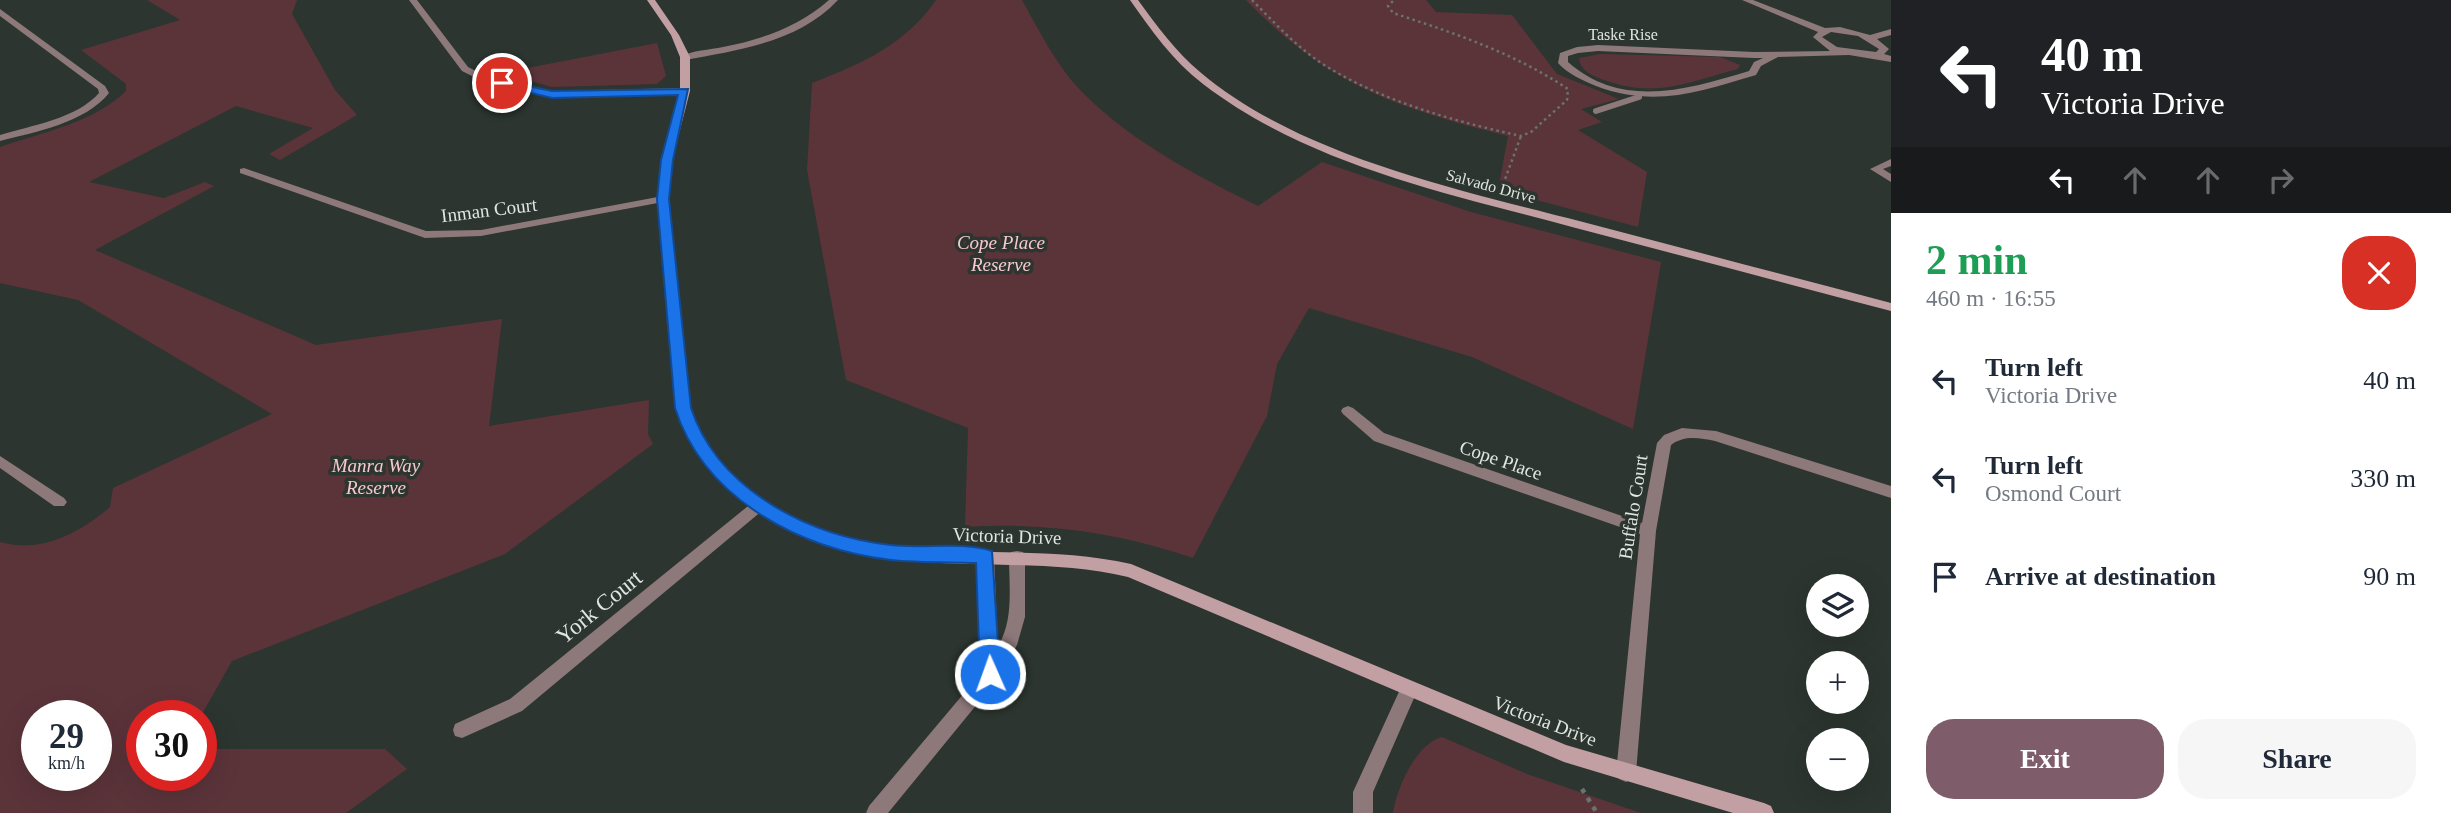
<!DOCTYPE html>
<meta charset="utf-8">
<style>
:root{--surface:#fff;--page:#f6f6f7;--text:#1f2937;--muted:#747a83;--accent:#7e5c69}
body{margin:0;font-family:Georgia,serif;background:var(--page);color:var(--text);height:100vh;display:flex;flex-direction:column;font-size:26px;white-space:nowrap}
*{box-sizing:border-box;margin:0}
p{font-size:23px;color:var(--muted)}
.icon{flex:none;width:38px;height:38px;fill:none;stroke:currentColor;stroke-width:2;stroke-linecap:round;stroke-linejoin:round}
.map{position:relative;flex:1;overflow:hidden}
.sheet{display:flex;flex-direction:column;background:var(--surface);width:560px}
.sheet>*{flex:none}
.hud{background:#202124;color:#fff;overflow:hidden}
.tools{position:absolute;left:1806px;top:574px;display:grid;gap:14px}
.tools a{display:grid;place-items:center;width:63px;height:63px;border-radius:50%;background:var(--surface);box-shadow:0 7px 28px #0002;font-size:35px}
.speed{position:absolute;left:21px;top:700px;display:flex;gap:14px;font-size:35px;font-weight:700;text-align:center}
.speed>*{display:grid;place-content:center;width:91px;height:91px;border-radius:50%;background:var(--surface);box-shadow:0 7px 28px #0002;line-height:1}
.speed small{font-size:18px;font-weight:400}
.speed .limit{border:10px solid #d22;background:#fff;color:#111}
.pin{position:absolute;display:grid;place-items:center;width:60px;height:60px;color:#fff;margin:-30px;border:4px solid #fff;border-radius:50%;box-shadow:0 2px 7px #0007}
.me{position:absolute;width:77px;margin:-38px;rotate:358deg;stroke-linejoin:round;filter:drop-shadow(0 0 5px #0008)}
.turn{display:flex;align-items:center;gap:24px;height:147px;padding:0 35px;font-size:32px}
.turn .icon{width:91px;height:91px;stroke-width:2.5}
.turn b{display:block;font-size:49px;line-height:60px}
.lanes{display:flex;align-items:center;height:66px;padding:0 35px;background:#0003;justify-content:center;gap:35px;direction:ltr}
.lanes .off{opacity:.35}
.round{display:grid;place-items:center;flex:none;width:74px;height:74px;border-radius:28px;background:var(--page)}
.overview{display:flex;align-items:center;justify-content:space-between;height:119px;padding:0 35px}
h1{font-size:42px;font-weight:800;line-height:52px;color:#1e9e55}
.cta{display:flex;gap:14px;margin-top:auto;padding:14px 35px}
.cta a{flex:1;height:80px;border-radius:28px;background:var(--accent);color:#fff;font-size:28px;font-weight:800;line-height:80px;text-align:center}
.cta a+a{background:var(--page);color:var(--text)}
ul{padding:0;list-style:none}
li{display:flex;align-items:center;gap:21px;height:98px;padding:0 35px}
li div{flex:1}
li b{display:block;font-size:26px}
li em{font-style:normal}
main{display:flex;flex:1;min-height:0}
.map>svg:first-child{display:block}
.green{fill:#5b343a;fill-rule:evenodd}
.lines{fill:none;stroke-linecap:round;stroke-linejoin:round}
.path-far1{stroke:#6b736e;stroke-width:2.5;stroke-dasharray:2.5 3.5;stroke-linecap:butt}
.path{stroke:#6b736e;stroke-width:4.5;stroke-dasharray:4.5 6;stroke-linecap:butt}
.lane{stroke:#8d787a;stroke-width:6}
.street{fill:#8d787a;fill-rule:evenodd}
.secondary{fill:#c19fa3;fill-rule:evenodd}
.route{fill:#1a73e8;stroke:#114b97;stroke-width:2}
.labels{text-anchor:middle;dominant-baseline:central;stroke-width:7;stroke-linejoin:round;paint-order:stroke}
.far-street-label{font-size:16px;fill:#e0e6e2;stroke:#2c352f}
.street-label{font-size:19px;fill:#e0e6e2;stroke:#2c352f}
.park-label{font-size:19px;font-style:italic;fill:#f7c9ce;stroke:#2c352f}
.near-street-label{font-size:23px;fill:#e0e6e2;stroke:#2c352f}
</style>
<main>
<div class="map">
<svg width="1891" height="813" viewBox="0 0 1891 813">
<rect width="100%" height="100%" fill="#2c352f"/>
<path class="green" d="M147 0H297L292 14 335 90 357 115 280 160 269 154 313 128 236 106 89 182 164 198 205 182 214 186 95 250 316 345 502 319 489 426 649 400 648 434 653 444 505 554 232 661 201 716H142V775H201V749H385L407 769 346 813H0V542C40 554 80 533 110 507L113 488 272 414 78 300 0 283V147C43 132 93 123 126 91V84L81 50 180 20ZM37 716H96V775H37Z
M936 0H1022C1040 32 1057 67 1084 94 1132 142 1197 176 1258 206L1322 162 1471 212 1661 262 1633 429 1472 357 1309 308 1277 364 1267 416 1193 558C1118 532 1043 522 965 527L968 428 846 380 807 170 812 83C861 64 905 45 936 0Z
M1246 0H1426L1436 12 1512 15 1557 74 1619 99 1581 109 1602 122 1578 130 1647 172 1638 227 1498 190 1508 136C1397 108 1328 85 1246 0Z
M657 43 666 76 657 84 552 87 502 73Z
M1600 54 1720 57 1740 65 1738 69C1685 83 1655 99 1601 79 1591 75 1580 70 1579 58Z
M1442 737 1527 774 1641 813H1393C1397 787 1416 744 1442 737Z"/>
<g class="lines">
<path class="path-far1" d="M1252 0C1276 24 1299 50 1329 68 1385 102 1457 122 1521 136L1531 132 1567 100 1568 89C1514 53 1454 33 1393 13L1388 6 1394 0
M1501 190 1521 136"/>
<path class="path" d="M1582 789 1597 813"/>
<path class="lane" d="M1596 111 1639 97"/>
<path class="street" d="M409 0H417L468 67 482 74 552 91 685 88 690 91 685 94 552 97 476 78 462 71Z
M829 0H838C799 42 739 50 685 60L680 57C692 50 710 50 723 47 763 39 798 27 829 0Z
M1742 0H1753L1825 28 1840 27 1870 35 1891 29V35L1877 39 1889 49 1884 54 1891 56V62L1849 55 1778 57 1761 66 1756 75C1699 92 1654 108 1596 86 1582 80 1568 74 1558 63L1560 53 1577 47 1598 45 1754 52 1830 51 1813 37 1818 32ZM1831 32 1858 36 1879 49 1876 52 1837 47 1822 37ZM1598 51 1754 58H1763L1754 62 1749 71C1689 89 1622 110 1568 62V56L1578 53Z
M0 9 105 86 109 93C85 123 35 132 0 141V135C32 125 76 119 99 93L98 89 0 16Z
M1891 159V166L1883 169 1891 174V182L1870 169Z
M244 168 426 231 481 230 663 196 669 199 663 202 481 236 425 238 240 173V169Z
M1348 406 1353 408 1384 433 1642 523 1657 443 1664 435 1682 428 1716 431 1891 486V498L1715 441C1699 438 1685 435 1671 445L1656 531 1636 773 1633 779 1626 782 1619 779 1616 773 1640 534 1374 441 1343 414 1341 411 1343 408Z
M0 456 64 498 67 502 64 506H54L0 468Z
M758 500 763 502 766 506 763 510 522 711 462 738 455 736 453 730 455 724 510 699 753 502Z
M986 550 992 551 994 556 998 646C1014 620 1009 586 1009 557L1011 552 1017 551 1023 552 1025 557V617L1017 645 996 681 888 813H866L869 806 981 673 978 556 980 551Z
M1409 681 1415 683 1418 689 1373 792V813H1353V792L1403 683Z"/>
<path class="secondary" d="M647 0H655L679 35 690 57V91L672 161 669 199 690 408C694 418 698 428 703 437 745 512 838 542 918 549 990 555 1059 548 1131 564L1566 745 1764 803 1771 806 1774 813H1733L1564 762 1128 577C1060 561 991 567 922 562 847 557 757 530 709 469 694 450 685 430 676 408L657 199 662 161 680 91V57L671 35Z
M1130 0H1138C1157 26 1176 52 1200 72 1299 156 1460 190 1583 222 1686 249 1788 276 1891 303V311C1785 283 1679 255 1572 227 1446 193 1309 165 1203 84 1173 61 1151 30 1130 0Z"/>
</g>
<path class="route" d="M498 80 552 91 688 89 673 160 669 199 691 408C718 490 809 536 891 545 923 549 961 541 992 551L1000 674 997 681 990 683 983 681 980 674 976 563C948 562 919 563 891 560 800 549 704 499 675 408L657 199 661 160 678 95 552 98 498 85Z"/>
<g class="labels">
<g class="far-street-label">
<text x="1623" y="34">Taske Rise</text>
<text transform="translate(1491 186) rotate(15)">Salvado Drive</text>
</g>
<g class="street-label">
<text transform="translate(489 210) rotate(-7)">Inman Court</text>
<text transform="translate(1501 460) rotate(19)">Cope Place</text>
<text transform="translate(1633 507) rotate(-81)">Buffalo Court</text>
<text transform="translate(1007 536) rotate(2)">Victoria Drive</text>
<text transform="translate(1545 721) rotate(21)">Victoria Drive</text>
</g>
<g class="park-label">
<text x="1001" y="242">Cope Place<tspan x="1001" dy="22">Reserve</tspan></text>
<text x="376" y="465">Manra Way<tspan x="376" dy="22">Reserve</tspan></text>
</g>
<g class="near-street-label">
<text transform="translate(599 607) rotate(-39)">York Court</text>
</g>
</g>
</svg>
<div class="tools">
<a><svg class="icon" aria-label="layers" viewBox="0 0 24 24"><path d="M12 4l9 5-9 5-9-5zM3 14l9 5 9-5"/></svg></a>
<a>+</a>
<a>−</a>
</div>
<div class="speed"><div>29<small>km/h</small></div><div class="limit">30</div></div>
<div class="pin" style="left:502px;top:83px;background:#d93025"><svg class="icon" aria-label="arrive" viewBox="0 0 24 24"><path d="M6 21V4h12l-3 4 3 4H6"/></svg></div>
<svg class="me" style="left:990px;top:674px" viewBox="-20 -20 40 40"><circle r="17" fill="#1a73e8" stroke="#fff" stroke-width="3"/><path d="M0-11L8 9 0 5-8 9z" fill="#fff"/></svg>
</div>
<section class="sheet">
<div class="hud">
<div class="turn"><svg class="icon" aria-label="left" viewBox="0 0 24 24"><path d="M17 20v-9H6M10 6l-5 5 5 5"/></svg><div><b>40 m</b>Victoria Drive</div></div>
<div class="lanes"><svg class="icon" aria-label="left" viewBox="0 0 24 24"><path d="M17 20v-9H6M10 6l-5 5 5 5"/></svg><svg class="icon off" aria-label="ahead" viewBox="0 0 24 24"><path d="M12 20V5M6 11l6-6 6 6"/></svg><svg class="icon off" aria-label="ahead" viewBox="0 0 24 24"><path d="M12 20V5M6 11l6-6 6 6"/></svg><svg class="icon off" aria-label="right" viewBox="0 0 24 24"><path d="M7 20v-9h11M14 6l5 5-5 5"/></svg></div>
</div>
<div class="overview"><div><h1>2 min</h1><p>460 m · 16:55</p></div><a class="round" style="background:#d93025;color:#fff"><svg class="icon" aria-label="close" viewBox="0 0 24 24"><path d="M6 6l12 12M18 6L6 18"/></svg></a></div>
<ul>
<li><svg class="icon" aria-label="left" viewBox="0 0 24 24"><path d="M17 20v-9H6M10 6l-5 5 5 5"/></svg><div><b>Turn left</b><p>Victoria Drive</p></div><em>40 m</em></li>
<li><svg class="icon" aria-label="left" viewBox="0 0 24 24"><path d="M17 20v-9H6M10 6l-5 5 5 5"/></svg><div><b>Turn left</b><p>Osmond Court</p></div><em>330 m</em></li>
<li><svg class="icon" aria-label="arrive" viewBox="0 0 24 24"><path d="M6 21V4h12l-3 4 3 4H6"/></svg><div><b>Arrive at destination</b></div><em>90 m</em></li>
</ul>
<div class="cta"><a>Exit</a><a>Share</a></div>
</section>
</main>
